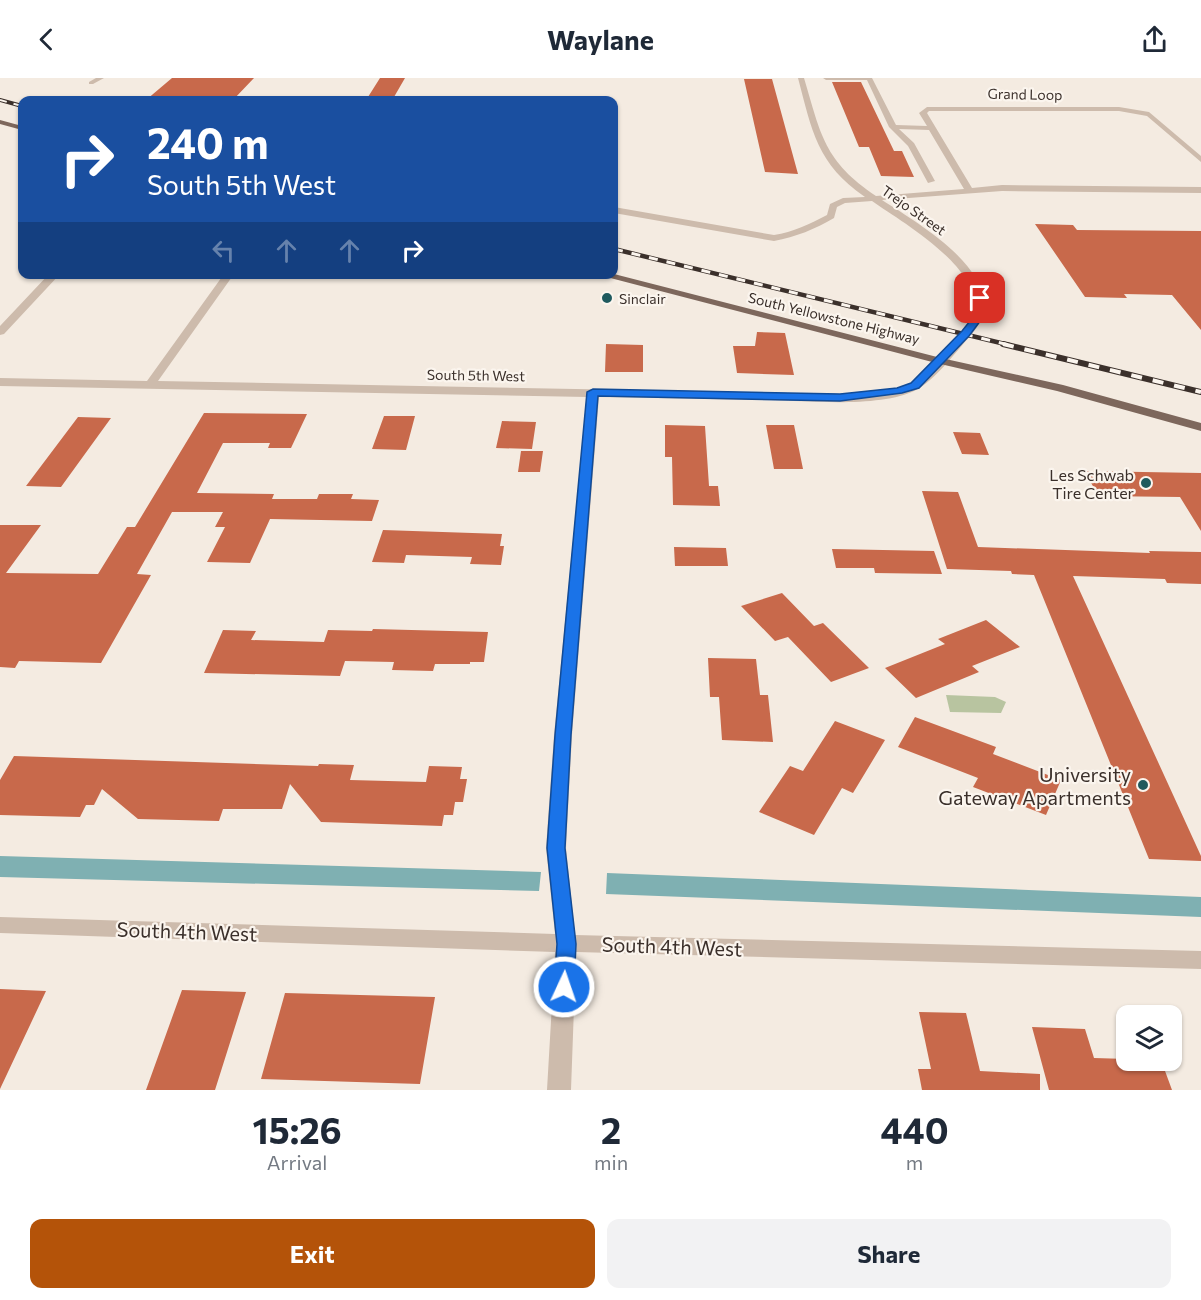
<!DOCTYPE html>
<style>
:root{--surface:#fff;--page:#f2f2f3;--text:#1f2937;--muted:#747a83;--accent:#b45309}
body{margin:0;font-family:Commissioner,sans-serif;background:var(--page);color:var(--text);height:100vh;display:flex;flex-direction:column;font-size:22px;white-space:nowrap}
*{box-sizing:border-box;margin:0}
p{font-size:20px;color:var(--muted)}
.icon{flex:none;width:33px;height:33px;fill:none;stroke:currentColor;stroke-width:2;stroke-linecap:round;stroke-linejoin:round}
.map{position:relative;height:1012px;overflow:hidden}
.sheet{display:flex;flex-direction:column;background:var(--surface);flex:1}
.sheet>*{flex:none}
.hud{position:absolute;left:18px;top:18px;width:600px;height:183px;border-radius:12px;box-shadow:0 2px 4px #0004;background:#1a4fa0;color:#fff;overflow:hidden}
.tools{position:absolute;left:1116px;top:927px;display:grid;gap:12px}
.tools a{display:grid;place-items:center;width:66px;height:66px;border-radius:12px;background:var(--surface);box-shadow:0 2px 4px #0004;font-size:30px}
.pin{position:absolute;display:grid;place-items:center;width:51px;height:51px;color:#fff;margin:-26px;border-radius:12px;box-shadow:0 3px 9px #0006}
.me{position:absolute;width:66px;margin:-33px;rotate:3deg;stroke-linejoin:round;filter:drop-shadow(0 0 4px #0008)}
.turn{display:flex;align-items:center;gap:21px;height:126px;padding:0 30px;font-size:27px}
.turn .icon{width:78px;height:78px;stroke-width:2.5}
.turn b{display:block;font-size:42px;line-height:51px}
.lanes{display:flex;align-items:center;height:57px;padding:0 30px;background:#0003;justify-content:center;gap:30px;direction:ltr}
.lanes .off{opacity:.35}
.eta{display:flex;justify-content:space-evenly;align-items:center;height:102px;text-align:center}
.eta b{font-size:36px;font-weight:700;line-height:42px}
.cta{display:flex;gap:12px;margin-top:auto;padding:12px 30px}
.cta a{flex:1;height:69px;border-radius:12px;background:var(--accent);color:#fff;font-size:24px;font-weight:700;line-height:69px;text-align:center}
.cta a+a{background:var(--page);color:var(--text)}
header{display:flex;justify-content:space-between;align-items:center;height:78px;padding:0 30px;background:var(--surface);font-size:27px;font-weight:700}
.map>svg:first-child{display:block}
.green{fill:#b8c4a0}
.water{fill:#7fb0b2}
.building{fill:#c8694b}
.lines{fill:none;stroke-linecap:round;stroke-linejoin:round}
.minor{fill:#cdbbac;fill-rule:evenodd}
.major{fill:#7d675c;fill-rule:evenodd}
.rail-far2-casing{stroke:#3b302b;stroke-width:4}
.rail-far1-casing{stroke:#3b302b;stroke-width:4.5}
.rail-casing{stroke:#3b302b;stroke-width:6}
.rail-far2{stroke:#fbf5ee;stroke-width:2;stroke-dasharray:7;stroke-linecap:butt}
.rail-far1{stroke:#fbf5ee;stroke-width:3;stroke-dasharray:9;stroke-linecap:butt}
.rail{stroke:#fbf5ee;stroke-width:4;stroke-dasharray:11;stroke-linecap:butt}
.route{fill:#1a73e8;stroke:#114b97;stroke-width:1.5}
.poi-dot{fill:#1f5a5e;stroke:#fbf5ee;stroke-width:2}
.labels{text-anchor:middle;dominant-baseline:central;stroke-width:4.5;stroke-linejoin:round;paint-order:stroke}
.far-street-label{font-size:14px;fill:#3b302b;stroke:#fbf5ee}
.far-poi-label{font-size:14px;fill:#3b302b;stroke:#fbf5ee;text-anchor:start}
.poi-label{font-size:16px;fill:#3b302b;stroke:#fbf5ee;text-anchor:end}
.near-poi-label{font-size:20px;fill:#3b302b;stroke:#fbf5ee;text-anchor:end}
.near-street-label{font-size:20px;fill:#3b302b;stroke:#fbf5ee}
</style>
<header><svg class="icon" aria-label="back" viewBox="0 0 24 24"><path d="M15 5l-7 7 7 7"/></svg>Waylane<svg class="icon" aria-label="share" viewBox="0 0 24 24"><path d="M12 15V3M7 8l5-5 5 5M5 13v7h14v-7"/></svg></header>
<div class="map">
<svg width="1201" height="1012" viewBox="0 0 1201 1012">
<rect width="100%" height="100%" fill="#f4ebe1"/>
<path class="green" d="M946 617 995 619 1006 624 1001 635 950 634Z"/>
<path class="water" d="M0 778 541 794 539 813 0 799Z
M607 795 1201 819V839L606 816Z"/>
<path class="building" d="M172 0H254L233 22H146Z
M380 0H405L394 19H368Z
M744 1H772L798 96 765 94Z
M832 4H861L894 73H902L914 99 881 98 869 69H859Z
M1035 146 1073 147 1077 152 1201 153V252L1172 217 1124 216 1127 220 1085 219Z
M757 254 785 255 794 297 737 295 733 268H755Z
M606 266 643 267V294H605Z
M204 335 307 336 291 370H268L270 365H223L197 415 274 416 272 421H317L319 416H353L351 421 379 422 372 443 270 441 250 485 207 484 225 449H215L223 434H172L137 496 151 497 101 585 19 583 15 590 0 589V447H41L6 495 98 496 127 449H135Z
M384 338H415L406 372 372 371Z
M78 339 111 340 61 409 26 408Z
M502 343 536 344 532 371 496 370Z
M665 347 705 348 709 408H718L720 428 673 427 672 379H665Z
M766 347H794L803 391H774Z
M953 354 980 355 989 377 962 376Z
M521 373H543L540 394H518Z
M1085 393 1201 395V453L1180 419 1098 418Z
M922 413 958 414 978 469 1150 475 1149 473 1201 474V506L1167 505 1165 501 1073 498 1201 778V783L1149 781 1034 497 1012 496 1011 493 947 491Z
M383 452 502 456 500 468H504L501 487 470 486 472 479 406 477 404 485 372 484Z
M674 469 726 470 728 488H675Z
M832 471 934 473 942 496 875 495 874 490H836Z
M782 515 814 548 823 545 869 590 831 604 788 559 775 563 741 528Z
M986 542 1020 569 972 588 979 594 916 620 885 590 945 566 938 561Z
M373 551 488 554 484 584H470V586H435L433 593 392 592 394 584 345 583 340 598 204 595 223 552 256 553 251 562 324 564 328 552 372 553Z
M708 580 756 581 760 617H768L773 664 722 662 719 619H710Z
M915 639 996 669 993 676 1061 702 1046 737 973 709 978 700 898 669Z
M835 643 885 662 853 715 842 710 814 757 759 734 790 688 803 693Z
M14 678 318 688 319 686 354 687 350 702 426 704 429 688 462 689 460 701H467L463 724H455L453 737H444L442 748 321 744 290 706 282 731H223L219 743 138 741 102 711 94 727H86L80 739 0 737V702Z
M0 911 46 913 0 1011Z
M182 912 246 914 215 1012H146Z
M285 915 435 919 420 1006 261 1001Z
M919 934 966 935 980 993 1040 996V1012H922L918 991H931Z
M1032 949 1085 951 1094 980 1161 982 1172 1012H1049Z"/>
<g class="lines">
<path class="minor" d="M96 0H104L93 6H89V4Z
M798 0H804C821 57 824 83 876 118L964 111 929 52 899 51 914 65 935 103 928 105 908 68 889 49 867 2H826L823 0H872L896 47 927 48 919 35 927 29H1119L1149 34 1201 78V84L1147 38 1119 33H929L927 35 972 110 1002 107 1201 109V115L1002 113 882 122C921 147 1020 204 970 258 956 274 934 303 916 312 881 330 810 323 771 322 714 321 656 320 599 319L572 657 566 770 575 857 1201 873V891L576 874 571 1012H547L555 874 0 855V839L555 856 546 770 554 657 587 319 0 308V300L147 303 224 196H234L158 303 840 316C860 315 882 316 901 310 919 304 958 260 970 245 996 197 903 145 872 123L845 125 837 129 834 140C815 151 796 159 774 163L614 135V129L774 157C793 154 810 146 827 137L830 126 843 120 865 119C817 86 812 53 798 0Z
M49 196H60L4 256 0 257V248Z"/>
<path class="major" d="M0 42 22 48V52L0 46Z
M595 196H614L941 280 1063 307 1201 345V353L1057 313 936 285Z"/>
<g class="rail-far2-casing">
<path id="rail-far2" d="M0 22 22 28"/>
</g>
<g class="rail-far1-casing">
<path id="rail-far1" d="M614 171 1009 267"/>
</g>
<g class="rail-casing">
<path id="rail" d="M1003 266 1201 314"/>
</g>
<use href="#rail-far2" class="rail-far2"/>
<use href="#rail-far1" class="rail-far1"/>
<use href="#rail" class="rail"/>
</g>
<path class="route" d="M977 218 985 220 984 238 969 258 919 310 902 315 840 323 598 318 571 657 565 770 576 866 574 909 571 915 564 917 557 915 554 909 557 866 547 770 555 657 587 314 593 311 840 316 897 310 911 305 962 253 974 238Z"/>
<g class="poi-dot">
<circle cx="607" cy="220" r="6"/>
<circle cx="1146" cy="405" r="6"/>
<circle cx="1143" cy="707" r="6"/>
</g>
<g class="labels">
<g class="far-street-label">
<text transform="translate(1025 16) rotate(1)">Grand Loop</text>
<text transform="translate(914 132) rotate(35)">Trejo Street</text>
<text transform="translate(834 240) rotate(14)">South Yellowstone Highway</text>
<text transform="translate(476 297) rotate(1)">South 5th West</text>
</g>
<g class="far-poi-label">
<text x="619" y="220">Sinclair</text>
</g>
<g class="poi-label">
<text x="1134" y="396">Les Schwab<tspan x="1134" dy="18">Tire Center</tspan></text>
</g>
<g class="near-poi-label">
<text x="1131" y="696">University<tspan x="1131" dy="23">Gateway Apartments</tspan></text>
</g>
<g class="near-street-label">
<text transform="translate(187 853) rotate(2)">South 4th West</text>
<text transform="translate(672 868) rotate(2)">South 4th West</text>
</g>
</g>
</svg>
<div class="tools">
<a><svg class="icon" aria-label="layers" viewBox="0 0 24 24"><path d="M12 4l9 5-9 5-9-5zM3 14l9 5 9-5"/></svg></a>
</div>
<div class="pin" style="left:980px;top:220px;background:#d93025"><svg class="icon" aria-label="arrive" viewBox="0 0 24 24"><path d="M6 21V4h12l-3 4 3 4H6"/></svg></div>
<svg class="me" style="left:564px;top:909px" viewBox="-20 -20 40 40"><circle r="17" fill="#1a73e8" stroke="#fff" stroke-width="3"/><path d="M0-11L8 9 0 5-8 9z" fill="#fff"/></svg>
<div class="hud">
<div class="turn"><svg class="icon" aria-label="right" viewBox="0 0 24 24"><path d="M7 20v-9h11M14 6l5 5-5 5"/></svg><div><b>240 m</b>South 5th West</div></div>
<div class="lanes"><svg class="icon off" aria-label="left" viewBox="0 0 24 24"><path d="M17 20v-9H6M10 6l-5 5 5 5"/></svg><svg class="icon off" aria-label="ahead" viewBox="0 0 24 24"><path d="M12 20V5M6 11l6-6 6 6"/></svg><svg class="icon off" aria-label="ahead" viewBox="0 0 24 24"><path d="M12 20V5M6 11l6-6 6 6"/></svg><svg class="icon" aria-label="right" viewBox="0 0 24 24"><path d="M7 20v-9h11M14 6l5 5-5 5"/></svg></div>
</div>
</div>
<section class="sheet">
<div class="eta">
<div><b>15:26</b><p>Arrival</p></div>
<div><b>2</b><p>min</p></div>
<div><b>440</b><p>m</p></div>
</div>
<div class="cta"><a>Exit</a><a>Share</a></div>
</section>
